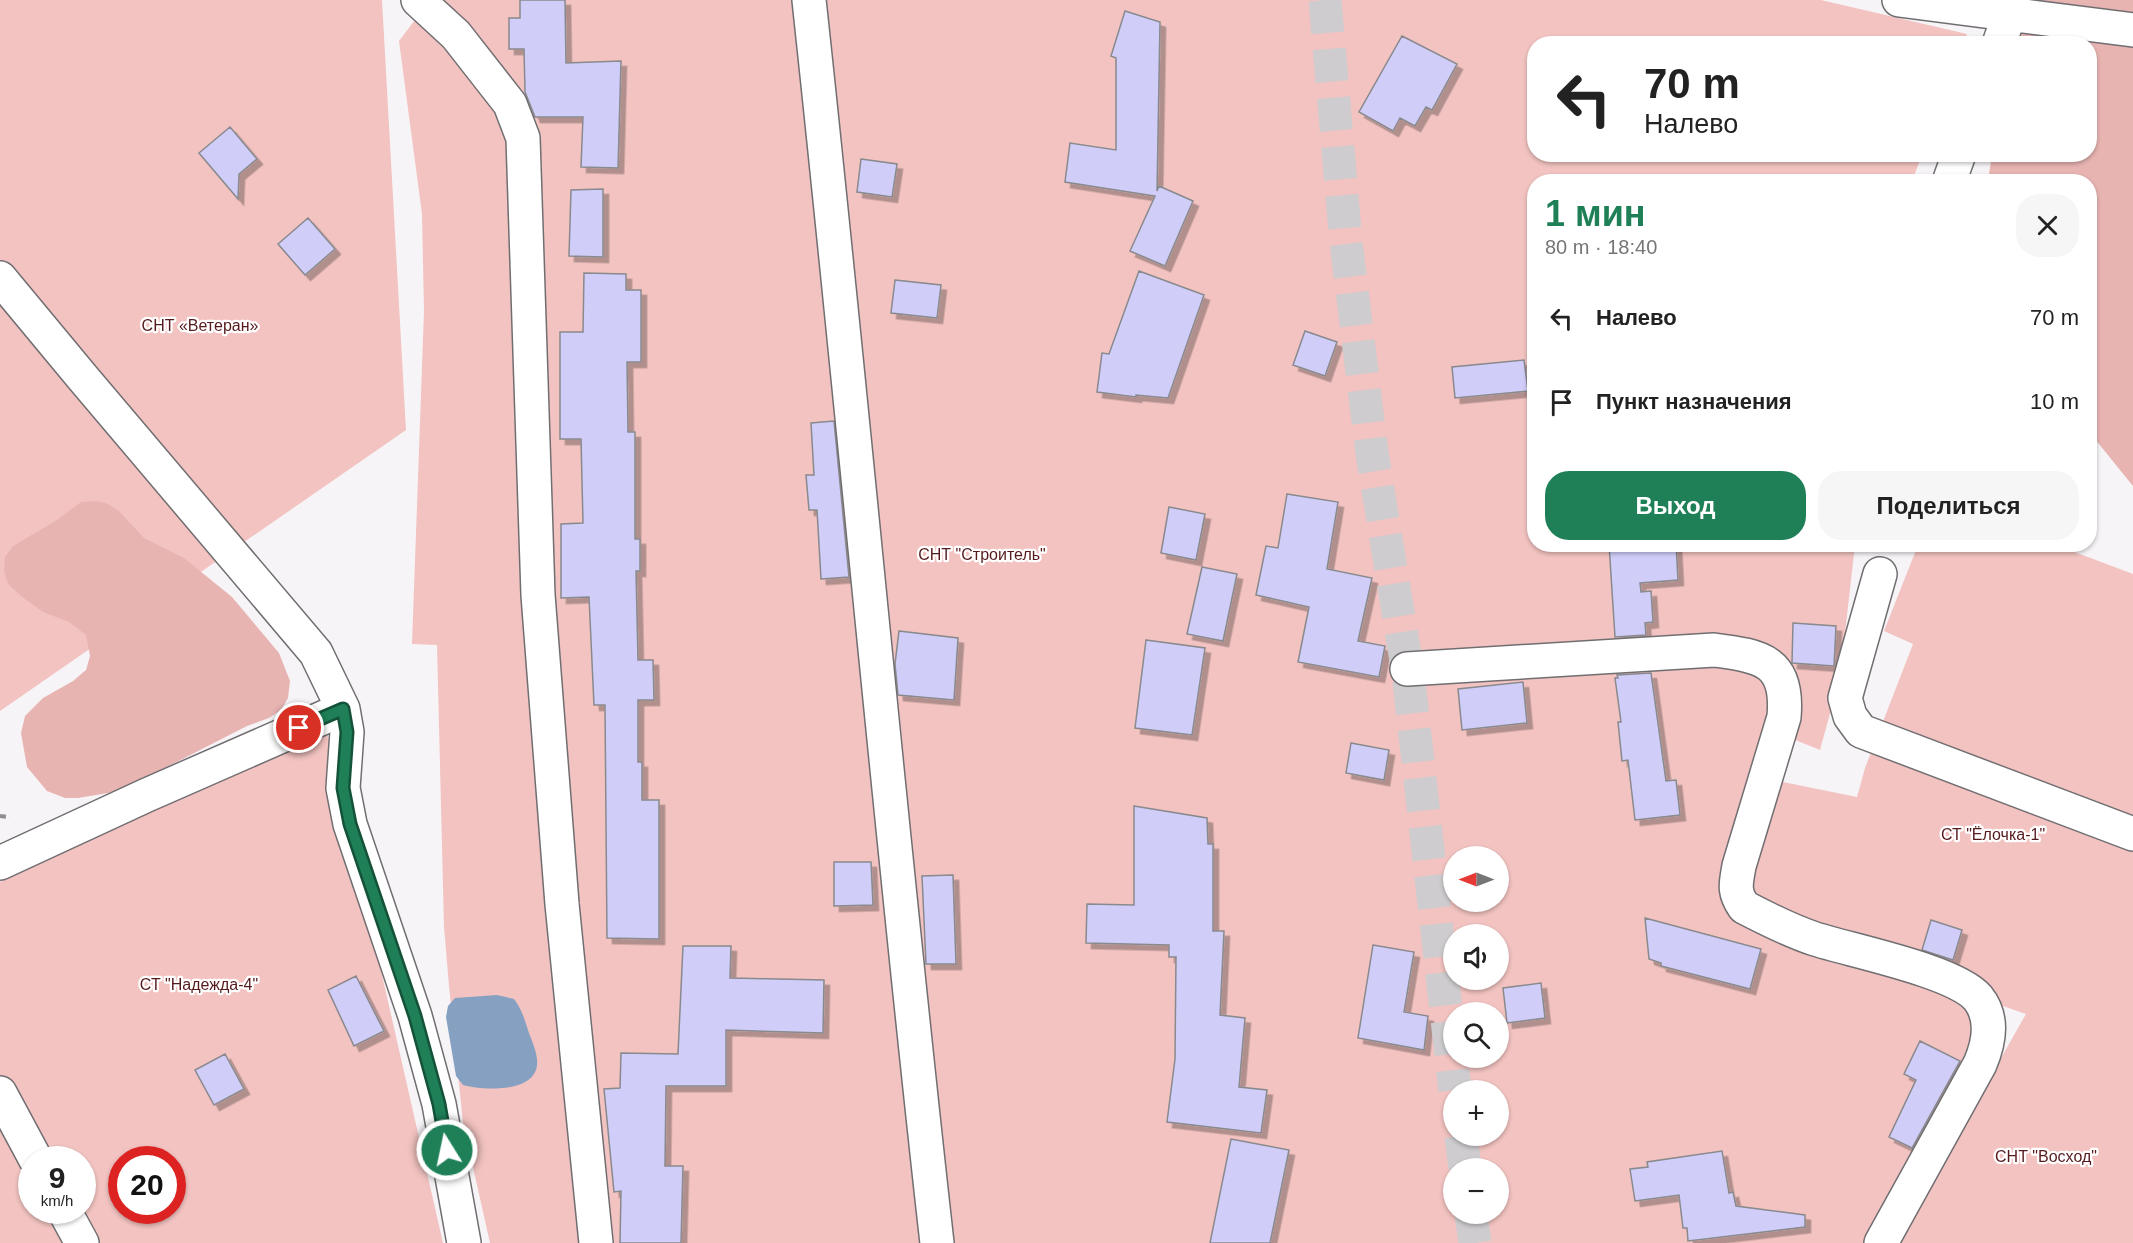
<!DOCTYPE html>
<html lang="ru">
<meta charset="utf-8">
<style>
:root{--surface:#fff;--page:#f6f6f6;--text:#222;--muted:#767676;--accent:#1f8058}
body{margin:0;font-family:Helvetica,sans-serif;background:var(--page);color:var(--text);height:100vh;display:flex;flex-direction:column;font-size:22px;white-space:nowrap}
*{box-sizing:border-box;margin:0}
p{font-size:20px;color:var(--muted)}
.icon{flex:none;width:33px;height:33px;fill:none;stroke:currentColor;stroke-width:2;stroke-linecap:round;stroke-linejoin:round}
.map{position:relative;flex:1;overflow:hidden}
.details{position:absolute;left:1527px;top:174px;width:570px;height:378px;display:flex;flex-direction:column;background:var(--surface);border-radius:24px;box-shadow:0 2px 4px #0004}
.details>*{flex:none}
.hud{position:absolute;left:1527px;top:36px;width:570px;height:126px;border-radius:24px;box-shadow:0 2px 4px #0004;background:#fff;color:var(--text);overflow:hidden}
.needle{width:39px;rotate:270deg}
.controls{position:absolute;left:1443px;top:846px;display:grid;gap:12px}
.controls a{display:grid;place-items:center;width:66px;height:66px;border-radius:50%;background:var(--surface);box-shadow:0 2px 4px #0004;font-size:30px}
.speed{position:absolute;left:18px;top:1146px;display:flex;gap:12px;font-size:30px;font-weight:700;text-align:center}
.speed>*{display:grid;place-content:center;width:78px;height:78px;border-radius:50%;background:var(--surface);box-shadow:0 2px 4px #0004;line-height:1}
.speed small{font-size:15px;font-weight:400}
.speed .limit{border:9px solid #d22;background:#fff;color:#111}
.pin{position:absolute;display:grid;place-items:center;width:51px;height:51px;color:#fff;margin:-26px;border:3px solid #fff;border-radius:50%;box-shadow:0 2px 6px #0007}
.me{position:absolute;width:66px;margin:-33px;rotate:350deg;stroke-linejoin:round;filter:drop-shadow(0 0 4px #0008)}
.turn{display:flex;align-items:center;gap:21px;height:126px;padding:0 18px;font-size:27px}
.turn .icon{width:78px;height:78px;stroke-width:2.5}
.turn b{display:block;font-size:42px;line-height:51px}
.round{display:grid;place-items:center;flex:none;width:63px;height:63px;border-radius:24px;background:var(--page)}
.summary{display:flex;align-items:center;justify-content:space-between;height:102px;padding:0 18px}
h1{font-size:36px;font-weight:600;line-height:45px;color:var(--accent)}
.primary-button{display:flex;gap:12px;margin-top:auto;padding:12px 18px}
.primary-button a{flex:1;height:69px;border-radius:24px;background:var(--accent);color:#fff;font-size:24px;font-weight:600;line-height:69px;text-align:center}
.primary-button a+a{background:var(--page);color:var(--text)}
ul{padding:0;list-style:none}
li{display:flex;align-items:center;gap:18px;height:84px;padding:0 18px}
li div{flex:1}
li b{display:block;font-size:22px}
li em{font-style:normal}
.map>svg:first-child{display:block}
.green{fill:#f2c3c0;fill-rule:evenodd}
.forest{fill:#e7b4b2}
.water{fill:#86a0c2}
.building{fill:#d0cef9;stroke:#89898e;stroke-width:1.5;filter:url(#shadow)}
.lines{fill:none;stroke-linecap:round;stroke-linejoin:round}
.minor-tunnel{stroke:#cecccf;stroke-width:33;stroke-dasharray:33 16;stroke-linecap:butt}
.minor-casing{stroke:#716e72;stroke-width:36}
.path{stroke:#8f8d90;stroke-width:4;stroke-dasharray:6 3;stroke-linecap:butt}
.minor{stroke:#fff;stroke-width:33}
.route-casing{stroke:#145339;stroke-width:15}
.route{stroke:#1f8058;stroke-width:10}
.labels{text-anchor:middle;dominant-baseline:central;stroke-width:4.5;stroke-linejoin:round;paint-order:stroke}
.park-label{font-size:16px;fill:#561a1d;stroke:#fff}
</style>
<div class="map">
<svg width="2133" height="1243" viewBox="0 0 2133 1243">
<defs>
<filter id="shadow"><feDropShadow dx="5.5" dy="5.5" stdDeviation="0" flood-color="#0004"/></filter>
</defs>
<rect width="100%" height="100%" fill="#f7f4f8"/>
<path class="green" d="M0 0H382L406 430 0 711Z
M430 0H1821L1967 34 1963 44H1534V154L1922 155 1912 181 1534 182V544L1855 545 1840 677 1820 750 1773 731 1724 897 1952 987 1974 1007V1047L1868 1243H490L463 1123 449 986 444 927 437 645 412 644 424 311 422 214 399 41ZM1454 856H1498V902H1454ZM1454 934H1498V980H1454ZM1454 1012H1498V1058H1454ZM1454 1090H1498V1136H1454ZM1454 1168H1498V1214H1454Z
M1918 545H2056L2133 574V1243H1896L2026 1014 1997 1004 1748 898 1773 780 1857 797 1865 768 1913 644 1884 631Z
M326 729 443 1243H0V882ZM32 1160H82V1210H32ZM122 1160H172V1210H122Z"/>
<path class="forest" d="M1933 0H2133V486L2090 433V182L1988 181 1992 155 2090 154V44L2005 43 2007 19Z
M94 501 106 503 119 511 144 538 184 558 232 597 279 653 290 681 288 698 281 710 269 718 247 726 120 791 78 798H65L47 791 27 767 21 733 25 716 43 698 73 681 86 670 90 656 86 635 69 622 43 612 21 596 8 584 4 571 5 557 13 546 57 520 81 502Z"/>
<path class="water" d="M497 995 514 999C522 1009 525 1021 529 1033 533 1044 540 1058 536 1070 528 1093 481 1090 463 1085L456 1076 446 1017 448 1006 455 998Z"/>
<path class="building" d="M520 0H565L566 63 621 61 618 168 581 167 583 117H535L525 92 524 49H509V18H520Z
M1125 11 1160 22 1157 191 1159 186 1193 201 1165 266 1130 251 1155 196 1065 182 1070 143 1116 150V58L1111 56Z
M1402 36 1457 64 1432 110 1426 107 1415 126 1400 118 1393 131 1359 112Z
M230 127 257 159 239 174 238 199 199 153Z
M861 159 897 164 892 197 857 192Z
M603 189V257L569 256 571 190Z
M308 218 335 249 305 275 278 244Z
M1139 271 1204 295 1168 398 1136 395V397L1097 392 1102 353 1109 354Z
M584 273 626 274V290H641V362H627L628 432H635V539H640V571H636L638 660H653L654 700H638V762H642V800H659V939L607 938 605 705H594L589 597 561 598V524L583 523 581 439H560V332H583Z
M895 280 941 285 937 318 891 313Z
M1305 331 1337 342 1325 376 1293 365Z
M1524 360 1528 391 1455 398 1452 367Z
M834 421 849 577 821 579 817 510H809L806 475H814L811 423Z
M1287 494 1338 502 1327 569 1372 578 1358 641 1385 646 1379 677 1298 662 1309 607 1256 595 1266 546 1278 548Z
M1169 507 1205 514 1196 560 1161 553Z
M1609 544H1676L1678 580 1640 583 1641 592 1651 591 1653 622 1645 623 1646 635 1615 637Z
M1202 567 1237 574 1223 641 1187 634Z
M1793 623 1836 626 1834 666 1792 663Z
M899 631 958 638 954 700 898 695 895 664Z
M1146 640 1205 648 1192 735 1135 728Z
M1651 673 1666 781 1676 780 1680 815 1635 820 1628 760 1622 761 1618 722H1621L1615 678H1618L1617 675Z
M1523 682 1527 723 1462 730 1458 689Z
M1351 743 1389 750 1384 780 1346 773Z
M1134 806 1207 818 1208 844H1213V931H1224L1220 1015 1245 1018 1239 1087 1267 1090 1261 1133 1167 1122 1175 1059 1176 957H1169V945L1086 943 1087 904 1134 905Z
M834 862H871L873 905 834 906Z
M953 875 956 964H926L922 876Z
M1645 918 1761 949 1750 989 1661 966V963L1649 959Z
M1931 920 1962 930 1953 960 1922 950Z
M1373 945 1414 952 1404 1012 1428 1016 1424 1050 1358 1038Z
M683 946H731L730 978 824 980 823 1033 726 1030V1086H666L665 1166H683L681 1243H620L621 1191 614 1192 604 1089 620 1088 621 1053 678 1054Z
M356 976 384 1031 354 1046 328 990Z
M1541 983 1545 1018 1507 1023 1503 988Z
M1920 1041 1960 1061 1912 1148 1889 1137 1916 1080 1904 1074Z
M225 1054 244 1089 214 1105 195 1070Z
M1231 1139 1289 1150 1270 1243H1210Z
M1722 1151 1729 1193 1733 1192 1736 1206 1805 1215V1227L1688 1241 1687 1228H1683L1679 1195 1635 1201 1630 1169 1648 1167 1647 1162Z"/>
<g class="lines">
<path class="minor-tunnel" d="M1325 0 1346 242 1372 453 1408 673 1455 1090
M1461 1136 1465 1168
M1471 1214 1475 1243"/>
<g class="minor-casing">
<path id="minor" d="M418 0 456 35 510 104 523 138 538 595 562 904 596 1243
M809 0C854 414 890 829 937 1243
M1899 0 2133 30
M1999 44 2009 15
M1949 182 1959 154
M0 278 83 378 316 653 343 709 347 732 343 788 350 824 415 1016 439 1104 464 1243
M1880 574 1845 698 1850 716 1861 731 2133 834
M1407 669 1714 650C1762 656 1789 661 1784 717L1739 866C1736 884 1733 891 1744 907 1767 919 1791 931 1815 939 1853 951 1955 971 1978 998 1994 1018 1989 1043 1980 1064L1881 1243
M0 863 147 795 343 709
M0 1093 36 1160
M64 1210 82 1243"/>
</g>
<path class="path" d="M0 816 9 817"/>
<use href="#minor" class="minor"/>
</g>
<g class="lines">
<g class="route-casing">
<path id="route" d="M299 728 343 709 347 732 343 788 350 824 415 1016 439 1104 447 1150"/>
</g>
<use href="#route" class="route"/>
</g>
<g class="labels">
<g class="park-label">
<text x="200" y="325">СНТ «Ветеран»</text>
<text x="982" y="554">СНТ "Строитель"</text>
<text x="1993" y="834">СТ "Ёлочка-1"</text>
<text x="199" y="984">СТ "Надежда-4"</text>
<text x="2046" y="1156">СНТ "Восход"</text>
</g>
</g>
</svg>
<div class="controls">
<a><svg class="needle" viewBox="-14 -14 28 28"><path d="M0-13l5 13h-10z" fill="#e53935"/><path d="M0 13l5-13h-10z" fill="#767676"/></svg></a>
<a><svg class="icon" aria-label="sound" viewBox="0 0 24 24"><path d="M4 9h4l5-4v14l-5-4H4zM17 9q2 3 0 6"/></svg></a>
<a><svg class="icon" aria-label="search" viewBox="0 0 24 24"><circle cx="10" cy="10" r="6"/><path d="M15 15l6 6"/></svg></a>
<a>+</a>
<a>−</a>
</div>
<div class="speed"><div>9<small>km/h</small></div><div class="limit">20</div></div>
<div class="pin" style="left:299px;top:728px;background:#d93025"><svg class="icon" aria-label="arrive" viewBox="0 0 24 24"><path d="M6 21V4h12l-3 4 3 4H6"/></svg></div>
<svg class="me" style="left:447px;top:1150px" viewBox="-20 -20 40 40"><circle r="17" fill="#1f8058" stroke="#fff" stroke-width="3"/><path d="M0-11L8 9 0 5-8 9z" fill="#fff"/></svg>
<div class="hud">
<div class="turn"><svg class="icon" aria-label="left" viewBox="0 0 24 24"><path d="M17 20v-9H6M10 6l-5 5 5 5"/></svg><div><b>70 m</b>Налево</div></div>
</div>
<section class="details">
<div class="summary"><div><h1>1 мин</h1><p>80 m · 18:40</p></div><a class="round"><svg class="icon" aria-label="close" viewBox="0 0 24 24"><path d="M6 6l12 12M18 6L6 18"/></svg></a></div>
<ul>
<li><svg class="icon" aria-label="left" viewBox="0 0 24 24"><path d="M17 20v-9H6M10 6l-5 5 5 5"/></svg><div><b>Налево</b></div><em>70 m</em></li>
<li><svg class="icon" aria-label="arrive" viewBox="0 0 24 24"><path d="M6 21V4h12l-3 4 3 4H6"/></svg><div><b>Пункт назначения</b></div><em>10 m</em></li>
</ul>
<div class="primary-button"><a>Выход</a><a>Поделиться</a></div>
</section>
</div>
